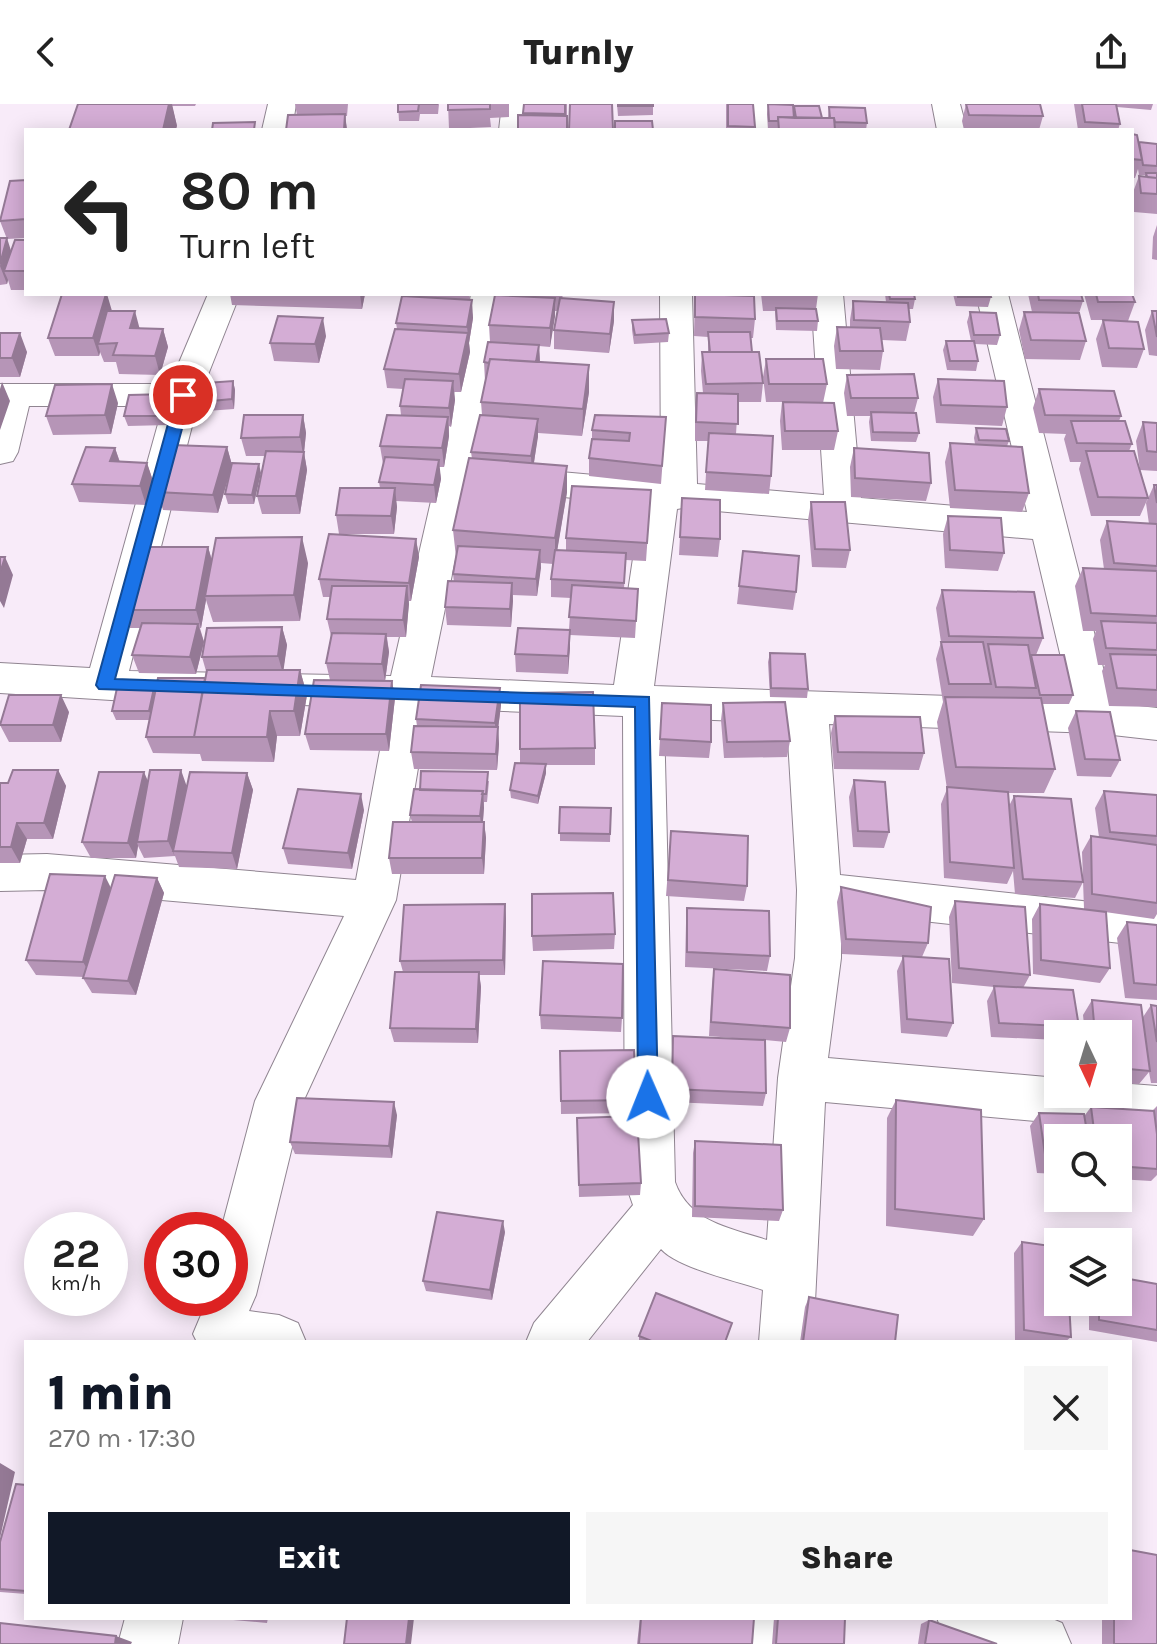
<!DOCTYPE html>
<meta charset="utf-8">
<style>
:root{--surface:#fff;--page:#f6f6f6;--text:#222;--muted:#767676;--accent:#111827}
body{margin:0;font-family:Karla,sans-serif;background:var(--page);color:var(--text);height:100vh;display:flex;flex-direction:column;font-size:30px;white-space:nowrap}
*{box-sizing:border-box;margin:0}
p{font-size:26px;color:var(--muted)}
.icon{flex:none;width:44px;height:44px;fill:none;stroke:currentColor;stroke-width:2;stroke-linecap:round;stroke-linejoin:round}
.map{position:relative;flex:1;overflow:hidden}
.side{position:absolute;left:24px;top:1236px;width:1108px;height:280px;display:flex;flex-direction:column;background:var(--surface);border-radius:0px;box-shadow:0 4px 20px #0003}
.side>*{flex:none}
.top-card{position:absolute;left:24px;top:24px;width:1110px;height:168px;border-radius:0px;box-shadow:0 4px 20px #0003;background:#fff;color:var(--text);overflow:hidden}
.needle{width:52px;rotate:176deg}
.controls{position:absolute;left:1044px;top:916px;display:grid;gap:16px}
.controls a{display:grid;place-items:center;width:88px;height:88px;border-radius:0px;background:var(--surface);box-shadow:0 4px 20px #0003;font-size:40px}
.speed{position:absolute;left:24px;top:1108px;display:flex;gap:16px;font-size:40px;font-weight:700;text-align:center}
.speed>*{display:grid;place-content:center;width:104px;height:104px;border-radius:50%;background:var(--surface);box-shadow:0 4px 20px #0003;line-height:1}
.speed small{font-size:20px;font-weight:400}
.speed .limit{border:12px solid #d22;background:#fff;color:#111}
.pin{position:absolute;display:grid;place-items:center;width:68px;height:68px;color:#fff;margin:-34px;border:4px solid #fff;border-radius:50%;box-shadow:0 2px 8px #0007}
.me{position:absolute;width:88px;margin:-44px;rotate:359deg;stroke-linejoin:round;filter:drop-shadow(0 0 6px #0008)}
.turn{display:flex;align-items:center;gap:28px;height:168px;padding:0 24px;font-size:36px}
.turn .icon{width:104px;height:104px;stroke-width:2.5}
.turn b{display:block;font-size:56px;line-height:68px}
.round{display:grid;place-items:center;flex:none;width:84px;height:84px;border-radius:0px;background:var(--page)}
.summary{display:flex;align-items:center;justify-content:space-between;height:136px;padding:0 24px}
h1{font-size:48px;font-weight:800;line-height:60px;color:var(--accent)}
.primary-button{display:flex;gap:16px;margin-top:auto;padding:16px 24px}
.primary-button a{flex:1;height:92px;border-radius:0px;background:var(--accent);color:#fff;font-size:32px;font-weight:800;line-height:92px;text-align:center}
.primary-button a+a{background:var(--page);color:var(--text)}
header{display:flex;justify-content:space-between;align-items:center;height:104px;padding:0 24px;background:var(--surface);font-size:36px;font-weight:800}
.map>svg:first-child{display:block}
.lines{fill:none;stroke-linecap:round;stroke-linejoin:round}
.minor-casing{stroke:#908591;stroke-width:2}
.minor{fill:#fff;fill-rule:evenodd}
.wall{fill:#b695b7}
.shaded-wall{fill:#947995}
.building{fill:#d4add5;stroke:#947995;stroke-width:2}
.route{fill:#1a73e8;stroke:#114b97;stroke-width:2}
</style>
<header><svg class="icon" aria-label="back" viewBox="0 0 24 24"><path d="M15 5l-7 7 7 7"/></svg>Turnly<svg class="icon" aria-label="share" viewBox="0 0 24 24"><path d="M12 15V3M7 8l5-5 5 5M5 13v7h14v-7"/></svg></header>
<div class="map">
<svg width="1157" height="1540" viewBox="0 0 1157 1540">
<rect width="100%" height="100%" fill="#f8ebf9"/>
<g class="lines">
<g class="minor-casing">
<path id="minor" d="M268 0H296L292 26H262Z
M502 0H530L529 26H499Z
M743 0H771L774 26H744Z
M932 0H960L967 26H937Z
M208 190H240L200 291 129 567 391 572 450 314 471 190H503L484 314 431 573 614 581 641 401 506 387 493 384 488 375 493 366 506 363 661 377 660 190H692L697 380 824 391 811 190H843L861 394 1027 408 976 190H1008L1112 599 1157 604V636L1095 629 829 620 840 771 1157 805V843L841 808V854L828 954 1058 974V990H1118V979L1157 982V1028L825 998 813 1238H759L763 1186C737 1177 678 1164 661 1145L587 1238H526L534 1219 633 1101 625 1078 623 612 428 604 396 796 303 998 256 1191 249 1207 279 1211 298 1219 306 1238H197L193 1230 201 1211 211 1207 205 1194H230V1126H221L255 997 344 812 47 786 0 787V751L47 750 356 776 388 603 127 597 0 589V559L90 564 163 302H29L18 348 13 357 0 360V280H170ZM683 404 1033 435 1071 596 654 582 677 405ZM664 614 787 619 797 786 795 854 778 974 767 1136C730 1124 689 1118 675 1078Z
M125 1514H183L178 1540H118Z
M740 1514H798V1540H738Z
M937 1514H1050L1062 1519 1071 1540H958L945 1535Z"/>
</g>
<use href="#minor" class="minor"/>
</g>
<path class="wall" d="M78 0H196L195 2H172L177 22Z
M295 0H348L347 12H345L347 26 297 11Z
M398 0H439L438 10H420L419 17H399Z
M448 0H509V13L490 14 491 23 449 25Z
M524 0H567V26H518L523 11Z
M617 0H653V11L618 12Z
M726 0H753L754 26H726Z
M768 0 793 10 794 2 822 14H828L829 3 867 19 866 26H768L767 10Z
M966 0H1040L1043 12 1039 26H964L962 17Z
M1074 0H1153L1151 6 1117 3 1120 20 1118 26H1078Z
M1132 30 1139 39 1157 40V110L1134 108 1132 91 1139 72 1145 73V71H1139L1138 65 1135 74H1132Z
M26 76V134L7 135 0 117Z
M1157 121V156L1152 155 1153 133Z
M0 134 11 147 26 136V186H11L8 176 7 180 0 181Z
M230 190H365L362 205 232 201Z
M405 190H469L473 214 469 239 470 248 461 288H454L455 296 451 323 449 322V332L444 363H439L441 375 436 399 396 397 397 403 394 430H339L336 411 380 384 379 378 383 360 380 342 401 311 400 302 403 285 387 284 384 265 397 225 396 219Z
M495 190H563L562 195 614 198V217L609 249 554 245V226L557 207H555L550 243 539 242 540 258 589 288 582 332 538 329 534 359 567 388 557 446H566V434L651 386 646 457 626 456 624 484 638 485 635 534 570 531 568 570 516 568 515 550 569 526 571 494 551 493V475L553 460 541 459 537 492 513 491 511 523 447 521 445 503 454 478 453 470 456 453 453 426 472 355 471 348 482 311 481 298 485 277 484 258 490 238 489 221Z
M695 190 755 215 753 234H751L752 248 763 279 761 298H738L736 330 771 372 769 390 705 386 708 337H695V307L697 289H703L701 267 702 248H708V233L694 232Z
M761 190H818L816 205 818 217 817 227 776 226 775 207H763Z
M885 190H914L915 195 913 205H908L910 218 906 237 882 236 883 247 880 266 836 265 834 242 837 223 850 224V216L853 197 886 198Z
M953 190H990L991 193 988 203 956 202Z
M1028 190H1081L1083 197 1079 209 1086 237 1080 256 1025 255 1019 226 1024 208H1032Z
M1084 190H1132L1135 198 1128 217 1144 245 1137 264 1102 263 1096 235 1103 216H1091Z
M112 207 140 224 163 225 168 243 160 271 119 270 116 258H104L100 248 99 252H55L48 234Z
M1152 207H1157V252L1149 251 1145 226Z
M970 208 1000 231 997 241 975 240 978 257 976 267 947 266 943 246 946 237H971L967 218Z
M632 216 669 229 668 238 634 240 632 226Z
M0 229 27 248 20 273H0Z
M326 232 319 259 274 257 270 239Z
M766 255 827 280 823 299 838 327 834 346H782L780 317 782 298H766L763 273Z
M847 271 918 294 914 309 919 329 916 338 871 337 869 318 870 312H847L844 289Z
M938 275 1007 303 1002 322 936 319 933 293Z
M233 277 235 286 234 305 193 308 191 299Z
M1039 285 1121 312 1119 317 1132 340 1129 347 1148 394 1140 412H1091L1079 365 1081 358H1070L1064 335 1066 330 1039 329 1033 304Z
M118 299 111 330 53 331 46 312Z
M172 300 168 321 128 322 124 312Z
M303 311 306 329 304 349 307 366 300 410H262L257 392 265 352H246L241 334Z
M666 313 661 380 589 372V354L592 335V326Z
M1143 318 1157 319V367L1140 366 1136 337Z
M976 324 1009 337 1007 342 1029 389 1022 408 950 404 945 358 950 339 975 340 974 334Z
M227 343 232 361 218 409 163 406 157 388Z
M115 344 120 358 147 359 153 377 146 401 79 398 72 380Z
M854 344 931 379 926 397 851 393 850 363Z
M259 360 254 400H228L225 390Z
M1154 381H1157V603L1109 602 1102 567 1105 561H1098L1093 535 1096 527H1083L1075 482 1083 464 1104 465 1100 436 1107 417 1149 420 1146 399Z
M682 394 720 435 718 453 679 451Z
M811 398 850 446 846 464 812 463 808 416Z
M948 412 1004 449 998 467 945 464 943 430Z
M416 435 419 453 411 497H409L406 533H387L389 548 385 577H392L395 594 389 647 310 646 305 630 330 576 326 559 331 532 327 515 330 493H323L319 475Z
M208 443 212 456 308 459 300 517 213 518 206 496 201 524H200L204 538 196 570 139 569 132 551 140 524H130L123 506Z
M743 447 796 488 793 506 737 500Z
M942 486 1043 534 1036 551 1073 591 1069 600H1042L1055 665 1044 689H1008L1009 702 1014 692 1083 778 1075 794 1015 790 1013 767 1007 780 944 774 941 700 947 685 937 618 943 598 936 555 941 538 936 504Z
M282 523 287 541 283 566H300L307 591 300 632H277L274 658 202 657 200 650 153 649 146 633 150 616H116L112 607 156 587 205 574 206 567 202 553Z
M770 549 808 585 807 594 770 593 768 558Z
M500 584 501 601 498 625 499 640 497 666 414 665 411 648 417 622 416 615Z
M662 599 711 638 709 654 659 652Z
M723 599 790 637 787 653 724 654 721 616Z
M1076 607 1120 656 1111 673 1077 672 1068 624Z
M69 608 61 638H9L0 621Z
M835 612 924 649 919 666 834 665 831 629Z
M595 644V661H546V669L538 700 511 694 510 686 520 659V645Z
M58 666 66 682 53 735H27L20 759H0V679H8Z
M247 669 253 686 237 765 179 763 175 752 144 754 138 742 136 754H91L82 738 148 678 187 681Z
M854 676 889 728 884 744 853 743 849 693Z
M489 677 487 698H484L483 718H484L486 734 484 770H392L389 754 412 718 410 711 420 686Z
M1104 687 1157 691V810L1154 815 1084 805 1082 748 1091 732 1099 733 1095 704Z
M560 703 611 704 610 738 560 737Z
M364 706 352 765 288 760 283 744Z
M671 727 747 782 744 797 666 792Z
M157 774 164 789 136 891 92 889 83 874 84 873 36 871 26 856 111 784Z
M841 783 928 839 922 853 953 919 947 933 901 929 897 867 903 853 842 850 837 798Z
M955 797 1030 871 1023 884 1079 923 1074 930H1058V936L991 933 987 897 994 883 952 879 949 813Z
M505 800 506 815 505 871H479L481 883 478 939 394 938 390 924 403 868 400 857Z
M1040 800 1110 864 1100 879 1033 870 1032 815Z
M687 804 770 852 767 867 685 863 686 819Z
M1127 818 1157 821V896L1125 894 1117 834Z
M615 830 614 845 533 847 532 832Z
M714 865 790 924 786 938 765 936 766 989 763 1002 671 998 672 946 673 932 755 936 709 932 712 879Z
M1092 896 1143 913 1151 901 1157 902V979H1151L1149 968 1139 980 1118 979V930H1085L1083 911Z
M540 911 622 914 621 928 541 925Z
M560 947 636 996 635 1009 561 1010Z
M896 996 984 1115 973 1132 886 1122 887 1014Z
M1157 1002V1071L1151 1077 1118 1075V1034H1058V1070L1037 1069 1030 1022 1039 1009 1085 1011 1091 1003 1152 1007Z
M397 1011 392 1054 295 1050 290 1038Z
M577 1014 641 1079 640 1091 579 1093Z
M695 1037 783 1106 779 1117 692 1113 693 1049Z
M505 1128 492 1196 426 1187 423 1177Z
M1022 1138 1071 1233 1065 1238H1031L1015 1236 1014 1149Z
M1157 1180V1238L1089 1226V1198H1118Z
M809 1193 895 1238H800L805 1203Z
M639 1232 725 1238H639Z
M26 1381V1490L0 1488V1438Z
M210 1514H268L267 1519Z
M640 1514H754L752 1540H637Z
M774 1514H845L844 1540H772Z
M1102 1514H1130L1157 1540H1102Z
M929 1516 997 1540H918L921 1520Z"/>
<path class="shaded-wall" d="M169 0H172L177 22 176 26H163Z
M345 10 347 26H344Z
M7 134 13 153 4 167 8 176 7 180 0 162Z
M106 190H107L112 207 103 240H98L100 248 99 252 93 234Z
M360 190H365L362 205Z
M555 194V213L550 243V224Z
M472 196 473 214 469 239 470 248 461 288 459 270 468 231 467 223Z
M614 198V217L609 249 610 230Z
M135 207 140 226 130 224Z
M323 214 326 232 319 259 315 240Z
M163 225 168 243 160 271 155 252Z
M20 229 27 248 20 273 12 254Z
M539 241 540 260 535 262Z
M589 261V288L582 332 583 305Z
M233 277 235 286 234 305 232 295Z
M453 277 455 296 451 323 449 304Z
M2 278 10 297 0 326V285Z
M112 280 118 299 111 330 105 311Z
M169 290 172 300 168 321 165 312Z
M303 311 306 329 304 348 307 366 300 410 296 392 303 350 300 333Z
M448 313 449 332 444 363 442 344Z
M538 315V333L532 370 531 352Z
M227 343 232 361 218 409 213 391Z
M115 344 121 362 110 357Z
M439 356 441 375 436 399 434 381Z
M147 359 153 377 146 401 140 382Z
M259 360 261 369 254 400 252 391Z
M567 362V388L555 460V434Z
M395 384 397 403 394 430 391 412Z
M302 433 308 459 300 517 294 491Z
M416 435 419 453 411 497 409 479Z
M208 443 213 461 205 492 206 496 201 524 196 506Z
M540 446 541 464 537 492 536 475Z
M5 453 13 471 4 504 0 497V469Z
M512 479 513 497 511 523 510 505Z
M407 482 409 500 406 533 403 516Z
M198 520 204 538 196 570 190 553Z
M282 523 287 541 283 570 278 552Z
M570 526V544L568 570V552Z
M386 530 389 548 385 577 382 560Z
M300 566 307 591 300 632 294 607Z
M392 577 395 594 389 647 386 630Z
M154 584 158 593 153 616 149 607Z
M500 584 501 601 498 625 499 640 497 666 495 619Z
M61 591 69 608 61 638 53 621Z
M270 607 277 632 274 658 267 633Z
M546 660V669L538 700V692Z
M58 666 66 682 53 735 44 719Z
M181 666 187 683 173 747 175 753 168 737Z
M144 668 151 684 137 738 138 742 136 754 128 739Z
M247 669 253 686 237 765 232 749Z
M483 687 484 704 482 728 480 712Z
M361 690 364 706 352 765 348 749Z
M484 718 486 734 484 770 482 754Z
M17 719 27 735 20 759 11 743Z
M105 772 113 788 92 873 83 858Z
M157 774 164 789 136 891 128 877Z
M505 800 506 815 505 871 503 856Z
M479 868 481 883 478 939 476 925Z
M394 998 397 1011 392 1054 389 1042Z
M503 1117 505 1128 492 1196 490 1186Z
M0 1359 15 1368 0 1434Z
M409 1514H414L411 1540H406Z
M116 1532 132 1538 131 1540H115Z"/>
<path class="building" d="M78 0H169L163 26H69Z
M398 0H438H419L418 7 398 8Z
M448 0H490V5L448 6Z
M524 0H565V10L523 9Z
M570 0H612L613 26H569Z
M618 0H653V2H618Z
M728 0H753L755 23 728 22Z
M768 0 793 1 794 14 778 13V17H769Z
M966 0H1040L1043 12 969 11Z
M1082 0H1116L1120 20 1085 18Z
M794 2H819L822 14H796Z
M829 3 865 4 867 19 835 18 834 14H830Z
M345 10 344 26H286L288 11Z
M518 11 567 12V26H518Z
M778 13 834 14 835 26H779Z
M615 17H652L653 26H615Z
M255 18 254 26H212L213 19Z
M1132 30 1137 31 1142 56 1132 55Z
M1139 38 1157 40V62L1143 61Z
M1146 69H1157V74L1147 73Z
M1139 72 1157 74V90L1141 89Z
M26 76V115L0 117 10 77Z
M0 134H7L0 160Z
M15 136H26V167H4Z
M62 190H106L93 234H48Z
M695 190 754 192 755 215 695 213Z
M705 190H745V191Z
M889 190H914L915 195H890Z
M958 190H990L991 193H958Z
M1038 190H1081L1083 197 1039 196Z
M1096 190H1132L1135 198H1098Z
M495 191 555 194 550 224 489 221Z
M402 192 472 196 467 223 396 219Z
M560 194 614 198 610 230 554 226Z
M853 197 908 199 910 218 854 216Z
M776 204 816 205 818 217H777Z
M107 207H135L130 224 163 225 155 252 113 251 117 239 98 240Z
M1152 207H1157V233Z
M970 208 996 209 1000 231H974Z
M1024 208 1079 209 1086 237 1031 236Z
M278 212 323 214 315 240 270 239Z
M666 215 669 229 635 231 632 216Z
M1103 216 1138 218 1144 245 1109 244Z
M837 223 880 224 883 247H840Z
M395 225 468 229 459 270 384 265Z
M708 228H750L752 248H710Z
M0 229H20L12 254H0Z
M946 237H974L978 257H950Z
M488 238 539 241 536 258 490 255 489 259 484 258Z
M702 248H759L763 279 706 280Z
M490 255 589 261 583 305 481 298Z
M766 255H823L827 280H769Z
M914 270 918 294H851L847 271Z
M405 275 453 277 449 304 400 302Z
M938 275 1004 277 1007 303 941 301Z
M233 277 232 295 191 299 192 280Z
M112 280 105 311 46 312 55 281Z
M1039 285 1114 287 1121 312 1045 311Z
M697 289 738 290V320L696 318Z
M169 290 165 312H124L129 291Z
M783 298 834 299 838 327H785Z
M871 308 916 309 919 329 873 328Z
M244 311H303L300 333 241 334Z
M387 311 448 313 442 344 380 342Z
M480 311 538 315 531 352 471 348Z
M595 311 666 313 662 362 589 354 592 335 629 337 630 329 592 326Z
M1071 317H1125L1132 340 1077 339Z
M1143 318 1157 319V348L1147 347Z
M976 324 1006 325 1009 337 979 336Z
M709 329 773 332 771 372 706 368Z
M950 339 1022 343 1029 389 955 386Z
M172 341 227 343 213 391 157 388Z
M86 343 115 344 110 357 147 359 140 382 72 380Z
M854 344 929 349 931 379 855 374Z
M266 347 304 348 296 392H257Z
M1086 347H1134L1148 394 1098 393Z
M385 353 439 356 434 381 379 378Z
M469 354 567 362 555 434 453 426Z
M232 359 259 360 252 391 225 390Z
M1154 381H1157V399Z
M572 382 651 386 647 439 566 434Z
M340 384H395L391 412 336 411Z
M682 394 720 396V435L680 433Z
M811 398H845L850 446 815 445Z
M948 412 1001 414 1004 449 950 446Z
M1107 417 1157 420V462L1114 459Z
M329 430 416 435 409 479 319 475Z
M302 433 294 491 205 492 216 434Z
M458 442 540 446 536 475 453 470Z
M137 443H208L196 506H123Z
M555 446 626 449 624 479 551 475Z
M743 447 799 452 796 488 739 482Z
M0 453H5L0 469Z
M1083 464 1157 467V512L1091 509Z
M448 477 512 479 510 505 445 503Z
M572 481 638 485 636 517 569 513Z
M332 482H407L403 516 327 515Z
M942 486 1034 488 1043 534 949 532Z
M1101 517 1157 519V546L1106 544Z
M142 519 198 520 190 553 132 551Z
M282 523 278 552 202 553 207 524Z
M518 524 570 526 568 552 515 550Z
M332 529 386 530 382 560 326 559Z
M941 538H983L991 580H949Z
M988 540 1028 541 1036 584 996 583Z
M770 549 805 550 808 585 771 584Z
M1110 550 1157 551V586L1117 584Z
M1031 551H1064L1073 591H1040Z
M207 566H300L294 607H270L267 633H194Z
M158 574H205L194 633H146Z
M314 576 392 577 386 630H305Z
M421 581 500 584 495 619 416 615Z
M117 584H154L149 607H112Z
M593 588 595 644 520 645V589Z
M9 591H61L53 621H0Z
M945 593 1041 594 1055 665 956 663Z
M785 598 790 637 727 638 723 599Z
M662 599 711 601V638L660 635Z
M1076 607 1110 608 1120 656 1085 655Z
M835 612 920 613 924 649 838 648Z
M414 622 498 623 496 650 411 648Z
M515 659 546 660 538 692 510 686Z
M13 666H58L44 719H17L11 743H0V679H8Z
M150 666H181L168 737 137 738Z
M421 667 488 668 486 690H482L483 687 420 686Z
M99 668H144L128 739 82 738Z
M190 668 247 669 232 749 173 747Z
M854 676 885 678 889 728 858 727Z
M947 683 1008 688 1014 764 950 758Z
M298 685 361 690 348 749 283 744Z
M414 685 483 687 480 712 410 711Z
M1104 687 1157 691V732L1110 728Z
M1014 692 1071 695 1083 778 1023 775Z
M560 703 611 704 610 730 559 729Z
M393 718H484L482 754H389Z
M671 727 748 732 747 782 668 776Z
M1091 732 1157 741V799L1092 790Z
M50 770 105 772 83 858 26 856Z
M115 771 157 774 128 877 83 874Z
M841 783 931 803 928 839 846 835Z
M613 789 615 830 532 832V790Z
M955 797 1025 803 1030 871 959 864Z
M505 800 503 856 400 857 404 801Z
M1040 800 1106 808 1110 864 1041 856Z
M687 804 769 807 770 852 687 848Z
M1127 818 1157 821V881L1134 879Z
M903 852 949 855 953 919 907 915Z
M543 857 623 860 622 914 540 911Z
M714 865 790 871V924L711 918Z
M395 868H479L476 925 390 924Z
M994 882 1073 886 1079 923 999 919Z
M1092 896 1141 901 1150 967 1118 964V930H1095Z
M1151 901 1157 902V938Z
M673 932 765 936 766 989 672 985Z
M634 946 636 996 561 997 560 947Z
M297 994 394 998 389 1042 290 1038Z
M896 996 981 1006 984 1115 895 1105Z
M1091 1003 1154 1007 1157 1030V1065L1118 1062V1034H1095Z
M1039 1009 1084 1010 1088 1034H1058V1057H1046Z
M637 1012 641 1079 579 1081 577 1014Z
M695 1037 781 1041 783 1106 695 1102Z
M437 1108 503 1117 490 1186 423 1177Z
M1022 1138 1058 1143V1198H1069L1071 1233 1024 1226Z
M1118 1173 1157 1180V1226L1099 1216V1198H1118Z
M656 1189 732 1219 725 1238H654L639 1232Z
M809 1193 898 1211 895 1238H803Z
M16 1380 26 1381V1487L0 1485V1438Z
M1130 1446 1157 1451V1540H1114V1514H1130Z
M347 1514H409L406 1540H344Z
M641 1514H754L752 1540H639Z
M778 1514H845L844 1540H776Z
M929 1516 997 1540H925Z
M0 1519 116 1532 115 1540H0Z"/>
<path class="route" d="M183 287 191 291 115 575 649 593 658 993 655 999 648 1002 641 999 638 993 635 603 99 585 96 581 176 291Z"/>
</svg>
<div class="controls">
<a><svg class="needle" viewBox="-14 -14 28 28"><path d="M0-13l5 13h-10z" fill="#e53935"/><path d="M0 13l5-13h-10z" fill="#767676"/></svg></a>
<a><svg class="icon" aria-label="search" viewBox="0 0 24 24"><circle cx="10" cy="10" r="6"/><path d="M15 15l6 6"/></svg></a>
<a><svg class="icon" aria-label="layers" viewBox="0 0 24 24"><path d="M12 4l9 5-9 5-9-5zM3 14l9 5 9-5"/></svg></a>
</div>
<div class="speed"><div>22<small>km/h</small></div><div class="limit">30</div></div>
<div class="pin" style="left:183px;top:291px;background:#d93025"><svg class="icon" aria-label="arrive" viewBox="0 0 24 24"><path d="M6 21V4h12l-3 4 3 4H6"/></svg></div>
<svg class="me" style="left:648px;top:993px" viewBox="-20 -20 40 40"><circle r="19" fill="#fff"/><path d="M0-13L10 11 0 6-10 11z" fill="#1a73e8"/></svg>
<div class="top-card">
<div class="turn"><svg class="icon" aria-label="left" viewBox="0 0 24 24"><path d="M17 20v-9H6M10 6l-5 5 5 5"/></svg><div><b>80 m</b>Turn left</div></div>
</div>
<section class="side">
<div class="summary"><div><h1>1 min</h1><p>270 m · 17:30</p></div><a class="round"><svg class="icon" aria-label="close" viewBox="0 0 24 24"><path d="M6 6l12 12M18 6L6 18"/></svg></a></div>
<div class="primary-button"><a>Exit</a><a>Share</a></div>
</section>
</div>
